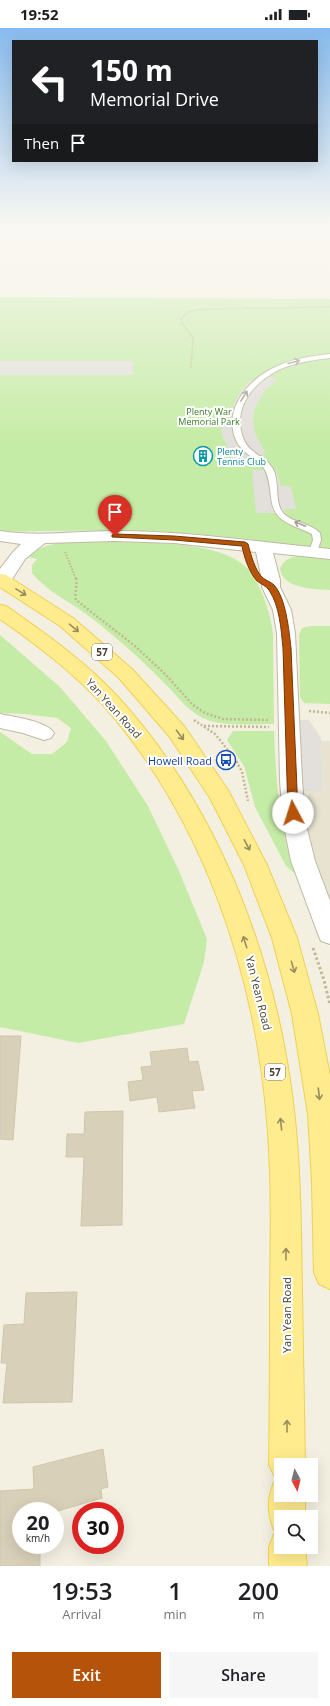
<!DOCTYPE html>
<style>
:root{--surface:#fff;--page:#f6f6f6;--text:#202124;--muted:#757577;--accent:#b45309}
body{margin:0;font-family:"Open Sans",sans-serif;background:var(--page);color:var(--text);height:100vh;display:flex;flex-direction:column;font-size:15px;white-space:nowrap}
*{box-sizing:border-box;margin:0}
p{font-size:13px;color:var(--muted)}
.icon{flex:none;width:22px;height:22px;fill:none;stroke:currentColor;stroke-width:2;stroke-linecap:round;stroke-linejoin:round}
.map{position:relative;height:1538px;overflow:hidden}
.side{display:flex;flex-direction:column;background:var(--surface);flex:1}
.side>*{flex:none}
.guide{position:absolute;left:12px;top:12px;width:306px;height:122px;border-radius:0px;box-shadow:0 4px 16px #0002;background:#202124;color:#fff;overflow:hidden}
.needle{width:26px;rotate:173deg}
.buttons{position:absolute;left:274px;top:1430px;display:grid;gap:8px}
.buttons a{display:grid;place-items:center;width:44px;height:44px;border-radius:0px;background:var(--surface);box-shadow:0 4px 16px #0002;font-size:20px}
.speed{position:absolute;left:12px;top:1474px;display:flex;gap:8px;font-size:20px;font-weight:700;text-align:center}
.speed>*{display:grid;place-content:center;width:52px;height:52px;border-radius:50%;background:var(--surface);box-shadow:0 4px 16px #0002;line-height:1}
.speed small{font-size:10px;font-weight:400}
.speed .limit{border:6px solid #d22;background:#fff;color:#111}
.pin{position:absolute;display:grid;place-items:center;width:34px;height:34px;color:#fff;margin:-41px -17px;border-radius:50% 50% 50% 0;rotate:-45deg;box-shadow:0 0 4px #0007}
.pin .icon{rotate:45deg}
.me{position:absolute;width:44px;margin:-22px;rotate:355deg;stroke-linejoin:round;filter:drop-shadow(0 0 3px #0008)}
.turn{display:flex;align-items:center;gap:14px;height:84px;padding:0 12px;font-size:18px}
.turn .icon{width:52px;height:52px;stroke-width:2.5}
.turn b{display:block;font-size:28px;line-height:34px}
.then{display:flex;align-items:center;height:38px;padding:0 12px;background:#0003;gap:8px;font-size:15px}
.eta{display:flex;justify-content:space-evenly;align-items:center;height:68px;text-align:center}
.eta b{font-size:24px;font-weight:600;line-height:28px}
.action{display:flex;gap:8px;margin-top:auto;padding:8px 12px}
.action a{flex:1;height:46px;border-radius:0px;background:var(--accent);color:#fff;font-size:16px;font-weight:600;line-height:46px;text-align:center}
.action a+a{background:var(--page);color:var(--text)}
.status{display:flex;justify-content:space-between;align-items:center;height:28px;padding:0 20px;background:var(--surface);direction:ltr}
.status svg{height:11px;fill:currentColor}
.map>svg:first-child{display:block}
.residential{fill:#e7e3d0}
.green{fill:#c5eca6}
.parking{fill:#e3e0db}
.building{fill:#d8d0b9;stroke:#d1c6a9}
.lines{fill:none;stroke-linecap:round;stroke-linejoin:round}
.service-casing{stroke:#bfb9a4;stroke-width:2}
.minor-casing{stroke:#bfb9a4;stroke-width:2}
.primary-casing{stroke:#eed155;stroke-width:2}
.path-far3{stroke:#c2b794;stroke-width:1.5;stroke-dasharray:1 1;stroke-linecap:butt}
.path-far2{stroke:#c2b794;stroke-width:2;stroke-dasharray:1.5 1.5;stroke-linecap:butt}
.path-far1{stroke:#c2b794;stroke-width:2.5;stroke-dasharray:2 2;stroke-linecap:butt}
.path{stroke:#c2b794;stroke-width:3;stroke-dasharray:2.5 2.5;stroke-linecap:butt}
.service{fill:#fff;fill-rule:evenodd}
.minor{fill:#fff;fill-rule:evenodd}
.primary{fill:#ffec8f;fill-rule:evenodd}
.oneway{stroke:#a2a098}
.oneway2{stroke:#998d5c}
.route{fill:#b45309;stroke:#753606}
.labels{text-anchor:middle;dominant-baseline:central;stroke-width:4;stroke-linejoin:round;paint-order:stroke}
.far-park-label{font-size:9px;fill:#397b21;stroke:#fff}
.far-culture-label{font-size:9px;fill:#0d838f;stroke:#fff;text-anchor:start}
.shield{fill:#fff;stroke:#7d7970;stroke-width:1}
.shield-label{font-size:10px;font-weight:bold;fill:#454032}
.street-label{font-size:11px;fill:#454032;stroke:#fff}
.transit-label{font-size:11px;fill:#164399;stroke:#fff;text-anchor:end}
</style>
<div class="status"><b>19:52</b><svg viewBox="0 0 49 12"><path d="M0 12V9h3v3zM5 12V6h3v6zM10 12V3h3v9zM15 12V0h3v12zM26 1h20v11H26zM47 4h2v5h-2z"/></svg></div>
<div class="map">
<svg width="330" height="1538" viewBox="0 0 330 1538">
<rect width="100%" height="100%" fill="#f3f0e2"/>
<path class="residential" d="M0 200H330V203H0Z
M321 713H330V877L316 841 307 808 302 771 309 767 308 763H323Z"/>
<path class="green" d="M0 269 330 271V522C281 516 232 508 182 505 121 501 61 503 0 504Z
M106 514C143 515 218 512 246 539 260 552 271 587 273 606L274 696C253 696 224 699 205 691 191 685 181 673 171 662 145 635 119 611 90 589 71 574 46 563 32 545V537L37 531 27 529C48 510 80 515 106 514Z
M297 528 330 531V562C314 561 282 561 280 540 284 532 289 530 297 528Z
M311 598H330V676L304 675 300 669 299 607 302 600Z
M0 607 60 659 106 713 148 778 179 843 207 911 204 934 184 996 78 1015 0 999V704L32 726H52L67 714 71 700 57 690 24 686 0 685Z
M233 703H274C276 752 279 799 295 846L286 838 255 779 244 738 227 712Z"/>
<path class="parking" d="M0 333H133V347H0Z
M265 347 278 351 264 363 254 382 253 395 255 405 266 426 234 431 223 410 220 391H230L233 378 240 365 249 353 255 354Z
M252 442H276L281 458H291L296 481H284L286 485H256Z
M300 692H309L321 710 323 764 301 763Z"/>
<path class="building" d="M0 1008H21L13 1112 0 1111Z
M187 1020 189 1034 198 1033 204 1062 192 1063 195 1080 159 1084 157 1069 130 1073 128 1054 143 1052 141 1039 152 1038 150 1024Z
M123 1083 122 1197 81 1198 84 1129H66L67 1106H84L85 1084Z
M77 1264 72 1374 3 1375 7 1335H1L4 1297 24 1296 26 1265Z
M103 1421 108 1459 101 1461 102 1470 58 1483H21V1517H40V1538H0V1463L34 1461 33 1439Z"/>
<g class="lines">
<g class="service-casing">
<path id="service" d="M330 326V330C314 332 298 334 283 340 255 352 230 380 244 412 250 426 266 428 273 441 280 454 274 474 283 485 292 495 311 495 320 505L321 512 317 524 313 527 309 524 313 512 312 506C291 496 273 494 271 469 270 460 269 450 265 442 259 430 243 428 236 412 222 380 251 348 280 337 296 330 313 328 330 326Z"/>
</g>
<g class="minor-casing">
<path id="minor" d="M0 503C38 509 77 503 115 503 187 503 259 514 330 521V531L273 525 280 552V559L291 582 295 605 302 752 305 793 315 833 330 873V916L321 913 318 906 291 833 283 793 280 752 277 605 273 582 262 559V552L256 524 174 515 115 513 45 515 25 531 9 556 0 557V541L13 524 21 516 0 513Z
M0 686C14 689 47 693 54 705L51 710 44 712 23 705 0 700Z"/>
</g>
<g class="primary-casing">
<path id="primary" d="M0 546 6 547 73 590 132 641 184 698 228 762 267 837 297 910 318 986 330 1048V1261L319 1256 314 1245 312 1154 308 1086 292 986 272 910 244 837 210 770 169 708 118 649 60 598 0 559Z
M0 577 6 578C46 606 85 633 118 669 220 781 277 933 294 1082 301 1142 301 1203 302 1264 303 1322 304 1379 305 1437H281V1467H305V1489H281V1519H305L307 1538H269V1519L274 1506 279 1504 274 1502C267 1484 267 1472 274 1454L280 1452 275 1449 269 1437C270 1379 270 1321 270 1263 271 1202 272 1141 266 1081 252 936 201 789 104 678 73 644 37 617 0 591Z"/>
</g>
<path class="path-far3" d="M191 340 193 310 182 295 181 291 188 284 203 281 330 279"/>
<path class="path-far2" d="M65 524 76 551"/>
<path class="path-far1" d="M76 550C78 556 74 564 76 572L135 618 166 647 193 677 205 685 223 691 269 692
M309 683 330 685
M194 692 215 706 235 731 242 744 248 773
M204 698 269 699"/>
<path class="path" d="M313 920 324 952 330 977"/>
<use href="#service" class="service"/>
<use href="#minor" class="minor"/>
<use href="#primary" class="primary"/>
</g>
<defs><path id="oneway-shaft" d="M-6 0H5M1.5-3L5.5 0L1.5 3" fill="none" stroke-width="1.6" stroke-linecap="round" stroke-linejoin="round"/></defs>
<g class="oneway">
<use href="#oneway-shaft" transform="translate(294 334) rotate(-15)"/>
<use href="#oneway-shaft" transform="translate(244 368) rotate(-58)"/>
<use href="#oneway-shaft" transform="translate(300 496) rotate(-158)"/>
</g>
<g class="oneway2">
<use href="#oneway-shaft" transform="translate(21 564) rotate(32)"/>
<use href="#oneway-shaft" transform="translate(74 600) rotate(40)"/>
<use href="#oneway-shaft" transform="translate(180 707) rotate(53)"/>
<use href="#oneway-shaft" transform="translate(247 817) rotate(63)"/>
<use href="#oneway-shaft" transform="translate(245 914) rotate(-107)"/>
<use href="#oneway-shaft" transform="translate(293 939) rotate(74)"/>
<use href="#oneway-shaft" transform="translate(319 1066) rotate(83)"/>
<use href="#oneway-shaft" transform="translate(281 1096) rotate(-96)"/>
<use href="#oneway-shaft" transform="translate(286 1226) rotate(-90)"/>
<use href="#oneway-shaft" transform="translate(287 1398) rotate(-90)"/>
</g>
<linearGradient id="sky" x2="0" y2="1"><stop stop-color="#87bbee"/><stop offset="0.48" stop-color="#faf8f2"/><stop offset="1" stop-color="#faf8f2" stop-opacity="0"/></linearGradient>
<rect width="330" height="415" fill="url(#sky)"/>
<path class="route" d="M115 506 174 508 245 514 248 516C251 527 255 543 263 550 267 553 271 554 274 557 286 570 289 603 291 620L298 785 296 787H290L288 785 283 620C281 601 280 579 269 562 266 558 261 556 257 553 249 544 244 529 242 518L174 512 112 509V507Z"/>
<defs>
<g id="building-ring" transform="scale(1)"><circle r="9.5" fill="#fff" stroke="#0f9aa8" stroke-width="1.5"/><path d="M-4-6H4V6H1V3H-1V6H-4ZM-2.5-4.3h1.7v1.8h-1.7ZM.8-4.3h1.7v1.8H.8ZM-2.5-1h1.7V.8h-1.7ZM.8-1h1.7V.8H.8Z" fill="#0f9aa8"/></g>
<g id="bus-ring" transform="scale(1)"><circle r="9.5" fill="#fff" stroke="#1a4fb4" stroke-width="1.5"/><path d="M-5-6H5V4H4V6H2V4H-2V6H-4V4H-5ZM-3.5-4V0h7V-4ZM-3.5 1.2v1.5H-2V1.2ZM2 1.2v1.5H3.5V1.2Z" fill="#1a4fb4"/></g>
</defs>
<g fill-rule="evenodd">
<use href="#building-ring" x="203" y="428"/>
<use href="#bus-ring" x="226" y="732"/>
</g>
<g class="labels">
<g class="far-park-label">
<text x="209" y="383">Plenty War<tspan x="209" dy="10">Memorial Park</tspan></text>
</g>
<g class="far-culture-label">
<text x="217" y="423">Plenty<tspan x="217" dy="10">Tennis Club</tspan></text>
</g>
<g class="shield">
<rect x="92" y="616" width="20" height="16" rx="3"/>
<rect x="265" y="1036" width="20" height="16" rx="3"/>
</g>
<g class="shield-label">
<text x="102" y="624">57</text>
<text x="275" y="1044">57</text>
</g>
<g class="street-label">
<text transform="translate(114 680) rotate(48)">Yan Yean Road</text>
<text transform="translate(259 965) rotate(76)">Yan Yean Road</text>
<text transform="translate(286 1287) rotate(-90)">Yan Yean Road</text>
</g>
<g class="transit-label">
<text x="212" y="732">Howell Road</text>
</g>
</g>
</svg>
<div class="buttons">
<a><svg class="needle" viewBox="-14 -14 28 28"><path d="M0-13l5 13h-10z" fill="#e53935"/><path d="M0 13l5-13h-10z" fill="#757577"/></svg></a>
<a><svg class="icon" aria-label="search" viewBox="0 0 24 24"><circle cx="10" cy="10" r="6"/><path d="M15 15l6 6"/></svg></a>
</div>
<div class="speed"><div>20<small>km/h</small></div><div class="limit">30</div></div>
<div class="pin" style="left:115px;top:508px;background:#d93025"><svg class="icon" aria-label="arrive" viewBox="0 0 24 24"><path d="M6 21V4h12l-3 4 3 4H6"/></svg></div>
<svg class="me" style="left:293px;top:785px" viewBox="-20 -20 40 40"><circle r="19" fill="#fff"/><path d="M0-13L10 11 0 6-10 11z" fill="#b45309"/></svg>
<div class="guide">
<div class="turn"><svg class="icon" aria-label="left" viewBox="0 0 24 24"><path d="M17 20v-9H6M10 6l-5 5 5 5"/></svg><div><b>150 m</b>Memorial Drive</div></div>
<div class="then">Then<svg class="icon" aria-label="arrive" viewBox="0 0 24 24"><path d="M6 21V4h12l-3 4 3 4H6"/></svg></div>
</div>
</div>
<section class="side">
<div class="eta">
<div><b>19:53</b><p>Arrival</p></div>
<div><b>1</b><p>min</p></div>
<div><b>200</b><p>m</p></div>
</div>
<div class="action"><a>Exit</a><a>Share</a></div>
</section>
